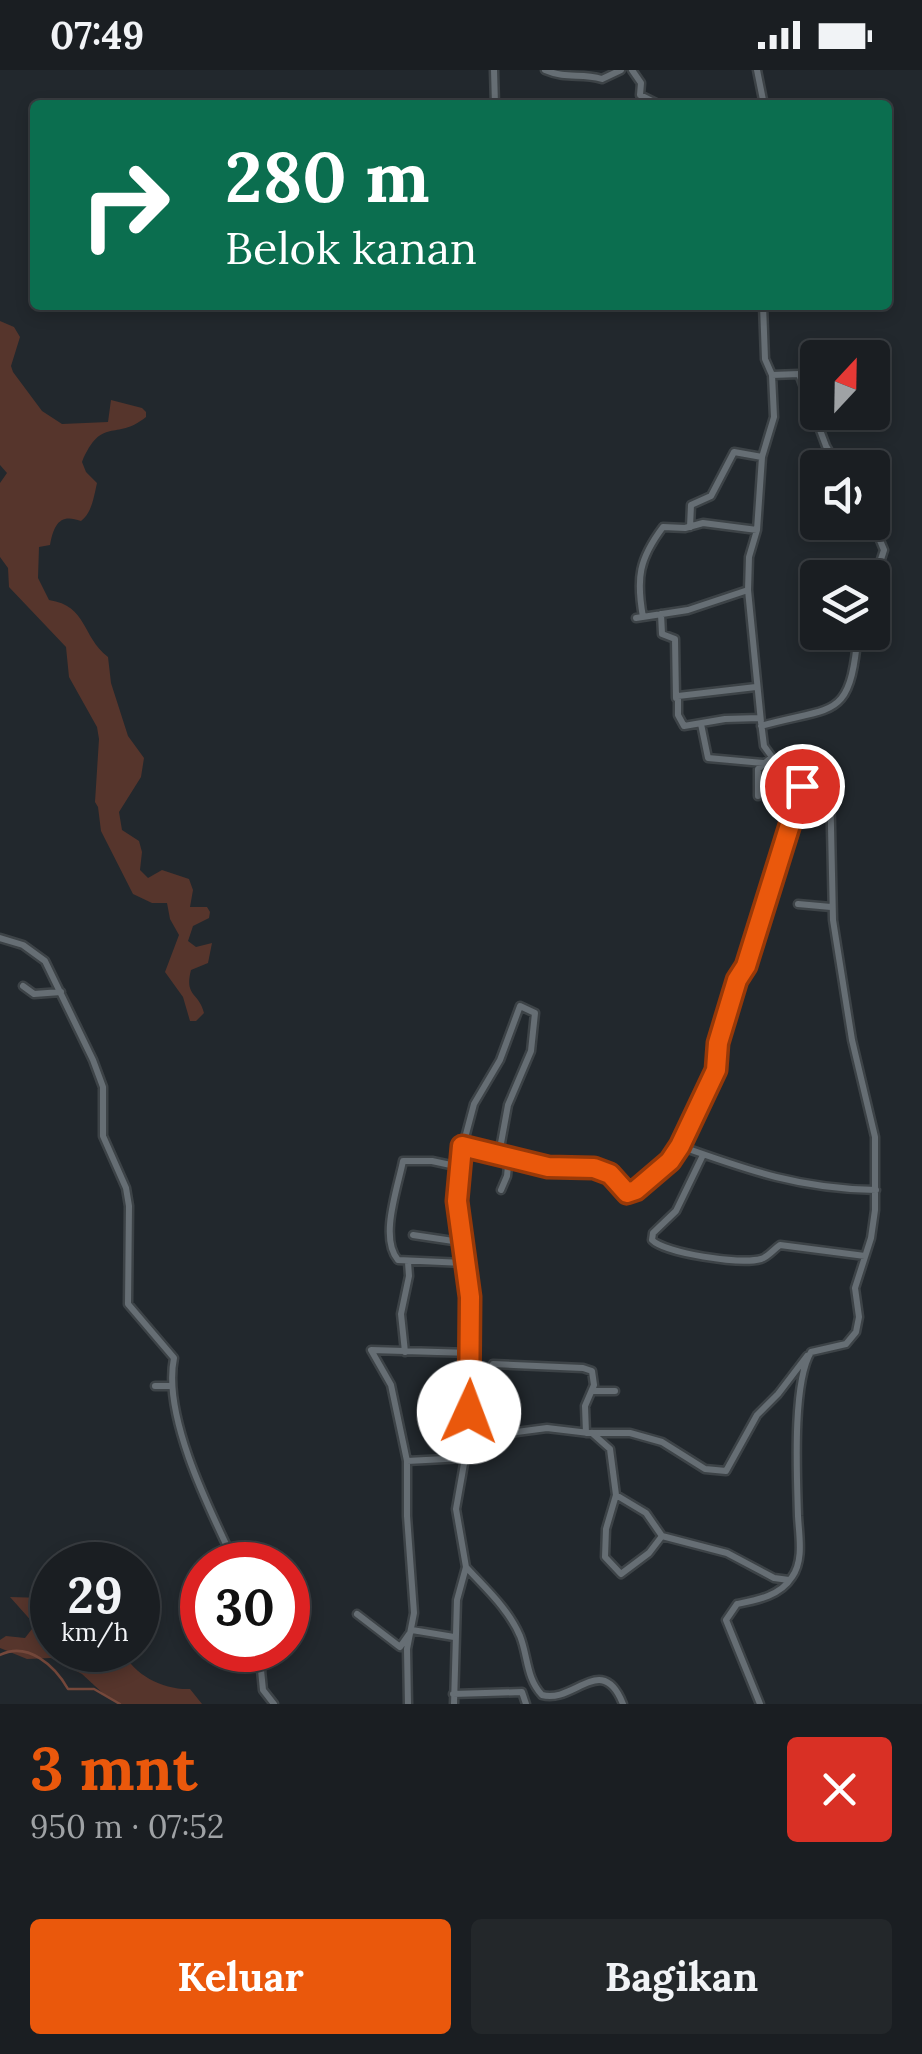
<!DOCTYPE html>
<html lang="id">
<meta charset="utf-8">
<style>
:root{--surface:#1a1e22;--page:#23272a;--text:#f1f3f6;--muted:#9fa2a5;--line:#383c40;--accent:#ea580c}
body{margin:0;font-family:Lora,serif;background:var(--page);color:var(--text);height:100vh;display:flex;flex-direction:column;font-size:38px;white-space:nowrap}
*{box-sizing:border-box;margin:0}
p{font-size:32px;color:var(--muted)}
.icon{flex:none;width:55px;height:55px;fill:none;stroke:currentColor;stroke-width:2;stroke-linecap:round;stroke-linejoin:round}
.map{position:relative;height:1634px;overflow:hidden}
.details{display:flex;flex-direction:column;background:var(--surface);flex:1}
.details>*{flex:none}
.top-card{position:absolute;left:30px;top:30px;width:862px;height:210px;border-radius:10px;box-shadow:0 5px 15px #0003,0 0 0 2px var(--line);background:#0b6e4f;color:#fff;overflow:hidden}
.needle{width:65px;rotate:22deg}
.fabs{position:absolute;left:800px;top:270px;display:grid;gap:20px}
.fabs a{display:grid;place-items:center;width:90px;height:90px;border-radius:10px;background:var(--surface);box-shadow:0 5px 15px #0003,0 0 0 2px var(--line);font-size:50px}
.speed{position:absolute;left:30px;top:1472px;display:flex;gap:20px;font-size:50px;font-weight:700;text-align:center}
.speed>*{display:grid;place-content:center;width:130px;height:130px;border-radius:50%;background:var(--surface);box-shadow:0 5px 15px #0003,0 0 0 2px var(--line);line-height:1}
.speed small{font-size:25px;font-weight:400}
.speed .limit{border:15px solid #d22;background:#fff;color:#111}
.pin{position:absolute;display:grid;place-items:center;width:85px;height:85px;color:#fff;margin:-42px;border:5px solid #fff;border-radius:50%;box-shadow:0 2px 10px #0007}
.me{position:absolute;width:110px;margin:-55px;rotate:2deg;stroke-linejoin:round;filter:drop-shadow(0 0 8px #0008)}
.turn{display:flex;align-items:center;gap:35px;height:210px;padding:0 30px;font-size:45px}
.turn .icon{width:130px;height:130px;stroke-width:2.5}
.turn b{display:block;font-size:70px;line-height:85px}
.round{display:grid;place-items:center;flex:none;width:105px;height:105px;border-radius:10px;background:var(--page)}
.headline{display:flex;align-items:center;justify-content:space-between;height:170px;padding:0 30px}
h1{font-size:60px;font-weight:700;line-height:75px;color:var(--accent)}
.button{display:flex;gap:20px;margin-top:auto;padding:20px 30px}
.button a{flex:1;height:115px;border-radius:10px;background:var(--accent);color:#fff;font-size:40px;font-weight:700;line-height:115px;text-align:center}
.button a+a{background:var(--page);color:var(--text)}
.status{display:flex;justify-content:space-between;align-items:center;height:70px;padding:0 50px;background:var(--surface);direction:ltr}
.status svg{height:28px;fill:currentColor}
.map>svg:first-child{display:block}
.green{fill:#56352c}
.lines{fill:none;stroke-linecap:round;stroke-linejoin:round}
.stream{stroke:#75483b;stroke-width:2.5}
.minor-casing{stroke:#3d4347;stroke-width:11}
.minor{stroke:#666e74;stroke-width:6}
.route-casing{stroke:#983908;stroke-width:25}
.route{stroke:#ea580c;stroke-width:18}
</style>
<div class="status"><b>07:49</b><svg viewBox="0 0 49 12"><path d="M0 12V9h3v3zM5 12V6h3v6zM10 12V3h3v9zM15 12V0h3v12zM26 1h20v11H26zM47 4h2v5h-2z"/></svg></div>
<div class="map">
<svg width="922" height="1634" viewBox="0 0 922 1634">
<rect width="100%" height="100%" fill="#22282d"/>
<path class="green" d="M0 251 14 257 20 267 11 296 13 302 42 341 62 354 108 352 111 330 142 338 146 342V347C115 372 102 345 82 392L86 402 97 413C94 426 92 443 81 451 60 443 54 454 50 475L39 477 38 508 49 530C88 536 81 566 108 587L111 613 128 666 144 688 141 707 119 742 122 760 139 771 142 782 140 800 148 808 162 800 189 809 193 820 190 837H207L210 842 209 848 193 856 188 871 196 877 212 873 208 893 191 900C184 927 199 922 204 943L196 951H190L183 927 165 902 179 865 170 849 167 833H152L133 824 101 761 98 737 95 732 99 669 97 657 69 607 66 577 9 517 8 498 0 487V413L7 403 0 395Z
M10 1527 44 1528 46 1545 52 1548V1580H122C134 1606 164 1620 190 1619L202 1634H121L108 1628 82 1604 51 1588 27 1589 0 1578V1570L6 1566 25 1568 35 1555Z"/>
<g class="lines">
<path class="stream" d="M0 1585C28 1571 55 1596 68 1619H94L120 1634"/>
<g class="minor-casing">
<path id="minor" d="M494 0 495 35
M545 0C568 10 580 2 602 9L621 0
M632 0 641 13 640 25 660 35
M757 0 764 35
M725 35H744
M772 305 799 304 826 376 839 398
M872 451 884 480 872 517
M690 457 691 435 711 426 734 382 762 387
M661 544 662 564 675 569 676 628
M643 547C636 508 639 489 663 457L685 458 703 453 757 460
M636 548 688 540 748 520
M756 617 678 626V645L684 656 725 649 760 648
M701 654 708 688 763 693
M761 656C835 635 850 652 858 562
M758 726V699L772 687
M798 834 831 837
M0 868 23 875 45 891 93 990 103 1017V1066L126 1118 129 1136 128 1234 174 1288C162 1346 210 1441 236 1495
M23 916 34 924 61 922
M680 1076C750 1101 801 1119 876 1120
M462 1077 540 1096 574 1099 594 1097 609 1103 627 1123C667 1108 705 1040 716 1000 718 993 717 984 718 977 721 951 732 918 746 897L807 701
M703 1085 676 1141 653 1163 652 1170C665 1183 740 1195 761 1189 768 1187 774 1179 780 1175L865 1186
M460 1097 432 1091H403C398 1117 379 1168 398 1190L464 1193
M501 1120 507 1106 509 1086
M413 1165 460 1172
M405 1282 401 1244 409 1206 408 1192
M155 1316H171
M593 1321H615
M471 1354 468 1351 471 1246 458 1148 461 1083 474 1034 500 990 520 936 535 943 531 981 508 1035 499 1084
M512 1362 508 1329C498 1322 488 1306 493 1294L583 1298 592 1301 594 1315 585 1336 586 1363
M592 1363 610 1379 616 1425 646 1443 662 1466 727 1483 774 1508 789 1510
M464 1388 407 1391 391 1315 371 1280 471 1283
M407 1391V1446L414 1543 407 1579 408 1634
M616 1425 606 1459 605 1487 621 1504 649 1483 662 1466
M466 1497C485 1518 508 1538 520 1566 528 1586 526 1608 542 1625 574 1634 602 1581 623 1634
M357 1544 400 1577 412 1560 454 1567
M259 1580 263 1620 274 1634
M453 1624 522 1622 526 1634
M454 1634 457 1530 466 1497 456 1439 471 1354 509 1363 547 1358 589 1363H630L662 1372 705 1399 726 1401 757 1345 778 1324 807 1286
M760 1634 726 1550 737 1534C757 1530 780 1526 792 1507 804 1490 799 1466 798 1446 797 1408 792 1313 811 1282L846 1274 856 1262 859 1247 855 1218 871 1168 875 1140V1067L852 970 833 850 830 711 824 705 788 696 772 687 764 676 761 652 748 520 749 487 757 460 762 387 774 347 772 305 765 289 763 235"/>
</g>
<use href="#minor" class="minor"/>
</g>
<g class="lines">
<g class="route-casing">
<path id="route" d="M469 1342 470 1227 457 1131 462 1076 548 1097 594 1098 610 1104 627 1123 636 1120 670 1091 680 1076 716 1000 718 973 737 910 746 896 802 716"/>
</g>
<use href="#route" class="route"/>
</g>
</svg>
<div class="fabs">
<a><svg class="needle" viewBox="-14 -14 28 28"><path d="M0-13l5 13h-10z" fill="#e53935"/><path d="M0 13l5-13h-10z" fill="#9fa2a5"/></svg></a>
<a><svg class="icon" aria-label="sound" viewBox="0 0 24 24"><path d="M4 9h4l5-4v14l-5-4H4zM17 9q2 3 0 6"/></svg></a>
<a><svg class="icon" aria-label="layers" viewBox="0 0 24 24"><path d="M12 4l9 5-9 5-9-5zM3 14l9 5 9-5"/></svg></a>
</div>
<div class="speed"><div>29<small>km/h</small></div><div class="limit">30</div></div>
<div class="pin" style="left:802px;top:716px;background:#d93025"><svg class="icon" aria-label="arrive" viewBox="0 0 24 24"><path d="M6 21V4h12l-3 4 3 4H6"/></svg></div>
<svg class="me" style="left:469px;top:1342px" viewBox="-20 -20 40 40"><circle r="19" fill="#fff"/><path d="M0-13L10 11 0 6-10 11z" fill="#ea580c"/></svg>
<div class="top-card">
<div class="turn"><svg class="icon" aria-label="right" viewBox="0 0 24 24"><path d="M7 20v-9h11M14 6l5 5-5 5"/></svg><div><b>280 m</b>Belok kanan</div></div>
</div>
</div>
<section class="details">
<div class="headline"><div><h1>3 mnt</h1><p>950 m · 07:52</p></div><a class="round" style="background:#d93025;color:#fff"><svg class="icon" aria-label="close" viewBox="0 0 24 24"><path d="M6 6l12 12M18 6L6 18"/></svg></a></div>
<div class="button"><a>Keluar</a><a>Bagikan</a></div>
</section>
